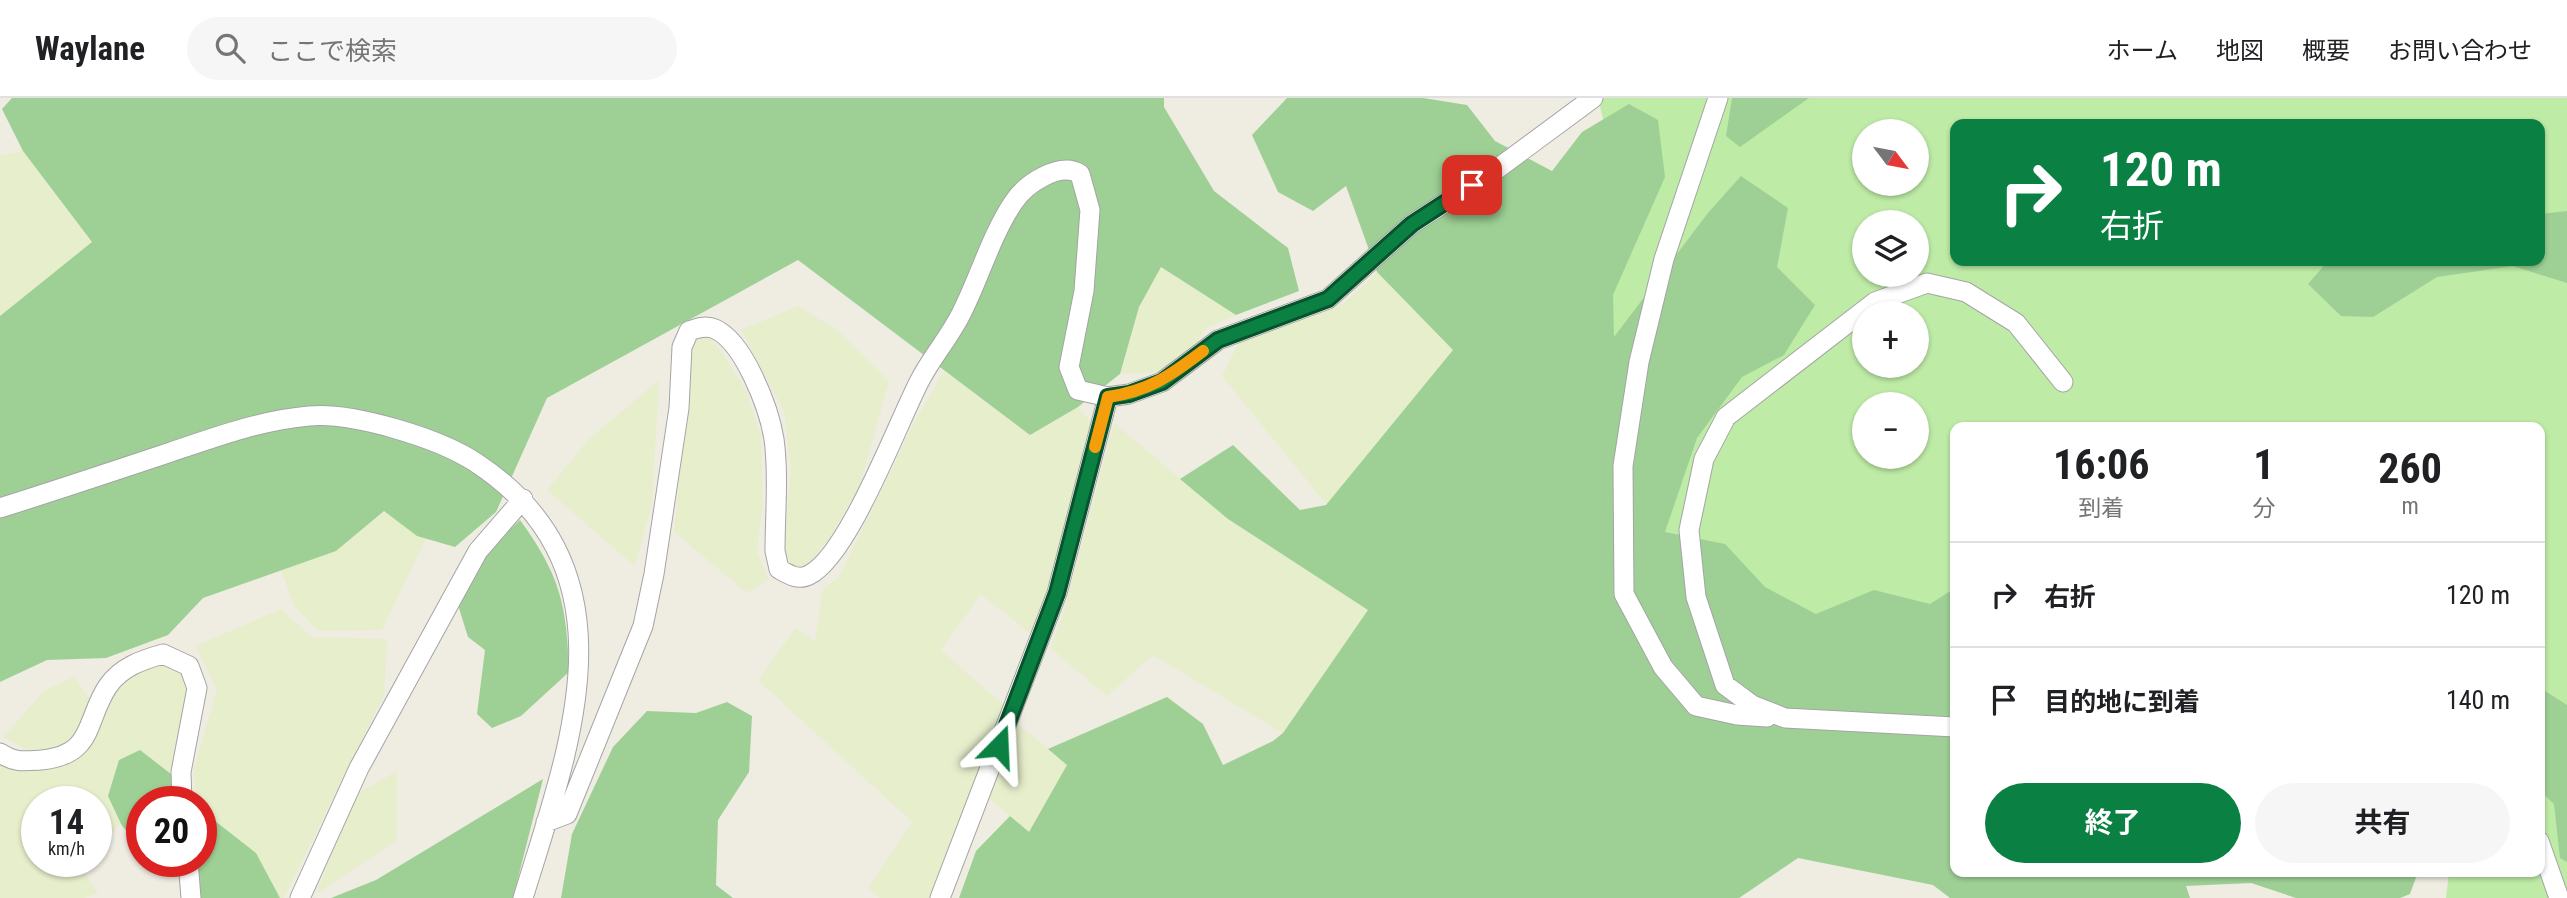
<!DOCTYPE html>
<html lang="ja">
<meta charset="utf-8">
<style>
:root{--surface:#fff;--page:#f6f6f6;--text:#202124;--muted:#757577;--line:#e0e0e0;--accent:#0b8043}
body{margin:0;font-family:"Roboto Condensed","Noto Sans JP",sans-serif;background:var(--page);color:var(--text);height:100vh;display:flex;flex-direction:column;font-size:26px;white-space:nowrap}
*{box-sizing:border-box;margin:0}
p{font-size:23px;color:var(--muted)}
.icon{flex:none;width:38px;height:38px;fill:none;stroke:currentColor;stroke-width:2;stroke-linecap:round;stroke-linejoin:round}
.map{position:relative;flex:1;overflow:hidden}
.details{position:absolute;left:1950px;top:324px;width:595px;height:455px;display:flex;flex-direction:column;background:var(--surface);border-radius:14px;box-shadow:0 2px 5px #0004}
.details>*{flex:none}
.hud{position:absolute;left:1950px;top:21px;width:595px;height:147px;border-radius:14px;box-shadow:0 2px 5px #0004;background:#0b8043;color:#fff;overflow:hidden}
.needle{width:46px;rotate:122deg}
.fabs{position:absolute;left:1852px;top:21px;display:grid;gap:14px}
.fabs a{display:grid;place-items:center;width:77px;height:77px;border-radius:50%;background:var(--surface);box-shadow:0 2px 5px #0004;font-size:35px}
.speed{position:absolute;left:21px;top:688px;display:flex;gap:14px;font-size:35px;font-weight:700;text-align:center}
.speed>*{display:grid;place-content:center;width:91px;height:91px;border-radius:50%;background:var(--surface);box-shadow:0 2px 5px #0004;line-height:1}
.speed small{font-size:18px;font-weight:400}
.speed .limit{border:10px solid #d22;background:#fff;color:#111}
.pin{position:absolute;display:grid;place-items:center;width:60px;height:60px;color:#fff;margin:-30px;border-radius:14px;box-shadow:0 4px 10px #0006}
.me{position:absolute;width:77px;margin:-38px;rotate:21deg;stroke-linejoin:round;filter:drop-shadow(0 0 5px #0008)}
.turn{display:flex;align-items:center;gap:24px;height:147px;padding:0 35px;font-size:32px}
.turn .icon{width:91px;height:91px;stroke-width:2.5}
.turn b{display:block;font-size:49px;line-height:60px}
.eta{display:flex;justify-content:space-evenly;align-items:center;height:119px;text-align:center}
.eta b{font-size:42px;font-weight:700;line-height:49px}
.primary-button{display:flex;gap:14px;margin-top:auto;padding:14px 35px}
.primary-button a{flex:1;height:80px;border-radius:42px;background:var(--accent);color:#fff;font-size:28px;font-weight:700;line-height:80px;text-align:center}
.primary-button a+a{background:var(--page);color:var(--text)}
ul{padding:0;list-style:none}
li{display:flex;align-items:center;gap:21px;height:105px;padding:0 35px;border-top:2px solid var(--line)}
li div{flex:1}
li b{display:block;font-size:26px}
li em{font-style:normal}
header{display:flex;align-items:center;gap:42px;box-sizing:border-box;height:98px;padding:0 35px;background:var(--surface);border-bottom:2px solid var(--line)}
header strong{font-size:33px}
nav{display:flex;gap:38px;margin-inline-start:auto;font-size:24px}
.search{width:490px;height:63px;background:var(--page);display:flex;align-items:center;gap:18px;box-sizing:border-box;padding:0 24px;border-radius:38px;color:var(--muted);font-size:26px}
.map>svg:first-child{display:block}
.farmland{fill:#e7eecc}
.grass{fill:#beeba6;fill-rule:evenodd}
.forest{fill:#9ed095}
.lines{fill:none;stroke-linecap:round;stroke-linejoin:round}
.minor-casing{stroke:#a4a4a4;stroke-width:21}
.minor{stroke:#fff;stroke-width:19}
.route-casing{stroke:#07532c;stroke-width:18}
.route{stroke:#0b8043;stroke-width:12}
.slow{stroke:#f59e0b;stroke-width:12}
</style>
<header>
<strong>Waylane</strong>
<div class="search"><svg class="icon" aria-label="search" viewBox="0 0 24 24"><circle cx="10" cy="10" r="6"/><path d="M15 15l6 6"/></svg>ここで検索</div>
<nav><a>ホーム</a><a>地図</a><a>概要</a><a>お問い合わせ</a></nav>
</header>
<div class="map">
<svg width="2567" height="800" viewBox="0 0 2567 800">
<rect width="100%" height="100%" fill="#efece2"/>
<path class="farmland" d="M23 53 92 144 0 218V58Z
M1161 169 1236 217 1206 230 1194 249 1161 274 1120 276 1139 209Z
M1377 174 1453 252 1327 407 1222 278 1239 244 1344 205Z
M798 208 837 232 889 283 859 390 829 441 807 468 792 469 783 459 791 371 784 313 741 232Z
M700 239 710 240 723 256 746 293 761 338 763 405 757 453 768 481 747 495 674 434 690 274 694 247Z
M944 273 1030 337 1078 309 1091 324 1062 447 1032 537 981 496 941 552 1006 609 934 800H880L868 790 912 724 758 582 796 530 815 544 823 491 839 479 915 323Z
M659 282 652 406 635 468 547 392 588 342Z
M1114 325 1228 421 1369 512 1283 635 1153 557 1107 598 1050 550 1063 516Z
M385 413 417 438 426 440 382 532 318 533 294 508 281 472 336 453Z
M281 511 311 539 387 541 384 597 284 800H280L256 755 201 712V704L195 703 194 670 217 592 196 548Z
M166 565 179 573 185 584 188 609 174 651 171 676 140 652 108 698 121 726 96 750V704H37V763H83L79 767 98 795 85 800H0V660L24 673 67 668 94 644 115 592 134 575Z
M74 579 90 601 81 629 57 651 27 652 3 639 44 593Z
M1018 626 1068 667 1029 735 987 698Z
M397 673V742L316 796 355 697Z"/>
<path class="grass" d="M1598 0H2567V800H2446L2449 774H2539V329H1955V753L1533 306 1606 33ZM1955 26H2539V163H1955ZM1864 33H1916V86H1864ZM1864 124H1916V177H1864ZM1864 215H1916V268H1864ZM1864 306H1916V359H1864Z"/>
<path class="forest" d="M12 0H1164V9L1214 93 1288 150 1299 193 1236 217 1161 169 1139 209 1120 276 1078 309 1030 337 798 162 547 300 496 414 455 449 417 438 384 413 336 453 203 500 168 537 106 560 47 562 0 584V218L92 144 23 53 2 11Z
M1287 0H1423L1467 7 1495 43 1552 73 1582 34 1629 6 1658 22 1665 79 1613 197 1614 239 1708 115 1741 78 1788 110 1777 169 1815 207 1784 257 1742 279 1697 340 1665 434 1725 446 1765 489 1816 516 1874 492 1930 506 1955 490V774H2418L2410 796 2400 800H2296L2251 785 2186 788 2190 800H1950L1933 787 1798 760 1739 800H959L976 753 1010 718 1029 734 1067 667 1048 651 1167 599 1203 626 1223 667 1273 643 1283 635 1368 512 1228 421 1180 381 1233 347 1300 412 1326 407 1453 252 1377 174 1346 88 1313 113 1278 94 1252 37Z
M1732 0H1809L1740 49 1726 38Z
M2567 113V185L2513 168 2437 179 2373 219 2341 218 2308 186 2328 163H2539V116Z
M520 422C560 477 567 507 569 574L521 618 492 630 477 616 485 552 468 539 458 507 479 461Z
M2539 589 2567 607V764L2560 760 2554 706 2539 692Z
M727 604 752 618 749 674 718 722 716 787 733 800H561L572 736 613 649 647 613 696 615Z
M140 652 171 676 174 703 142 704V754L121 726 108 698 119 662Z
M543 681 513 800H331L376 782Z
M201 712 256 755 280 800H200L197 763H201Z"/>
<g class="lines">
<g class="minor-casing">
<path id="minor" d="M1718 0 1664 161 1639 264 1623 368 1624 496 1663 569 1696 608 1737 617 1767 619
M0 410C57 392 114 373 171 354 215 339 262 322 309 318 353 314 438 340 475 364 640 472 570 647 523 800
M1955 629 1785 620 1752 607 1725 587 1696 499 1689 432 1704 361 1726 319 1875 204 1927 185 1966 194 2016 225 2063 284
M0 655C15 665 24 663 41 662 95 657 85 622 108 588 121 569 142 562 163 556L189 568 197 590 181 674 182 704
M546 724 567 716 643 528 654 476 679 310 682 249 689 233C697 230 706 227 715 231 744 244 769 310 774 341 779 377 775 417 775 453L779 471C788 476 798 483 809 477 848 458 897 327 919 284 931 260 949 240 961 216 979 181 991 138 1013 105 1025 86 1060 63 1080 76L1090 112 1084 193 1069 269 1078 292 1108 299 1129 296 1162 284 1218 242 1328 201 1412 126 1493 74 1593 0
M2539 743 2559 800
M188 763 191 800
M300 800 359 670 478 453 523 401
M940 800 1057 495 1108 299"/>
</g>
<use href="#minor" class="minor"/>
</g>
<g class="lines">
<g class="route-casing">
<path id="route" d="M999 648 1057 495 1108 299 1129 296 1162 284 1218 242 1328 201 1412 126 1472 87"/>
</g>
<use href="#route" class="route"/>
<path class="slow" d="M1095 349 1108 299C1149 293 1170 278 1203 253"/>
</g>
</svg>
<div class="fabs">
<a><svg class="needle" viewBox="-14 -14 28 28"><path d="M0-13l5 13h-10z" fill="#e53935"/><path d="M0 13l5-13h-10z" fill="#757577"/></svg></a>
<a><svg class="icon" aria-label="layers" viewBox="0 0 24 24"><path d="M12 4l9 5-9 5-9-5zM3 14l9 5 9-5"/></svg></a>
<a>+</a>
<a>−</a>
</div>
<div class="speed"><div>14<small>km/h</small></div><div class="limit">20</div></div>
<div class="pin" style="left:1472px;top:87px;background:#d93025"><svg class="icon" aria-label="arrive" viewBox="0 0 24 24"><path d="M6 21V4h12l-3 4 3 4H6"/></svg></div>
<svg class="me" style="left:999px;top:648px" viewBox="-20 -20 40 40"><path d="M0-17L14 15 0 8-14 15z" fill="#0b8043" stroke="#fff" stroke-width="4"/></svg>
<div class="hud">
<div class="turn"><svg class="icon" aria-label="right" viewBox="0 0 24 24"><path d="M7 20v-9h11M14 6l5 5-5 5"/></svg><div><b>120 m</b>右折</div></div>
</div>
<section class="details">
<div class="eta">
<div><b>16:06</b><p>到着</p></div>
<div><b>1</b><p>分</p></div>
<div><b>260</b><p>m</p></div>
</div>
<ul>
<li><svg class="icon" aria-label="right" viewBox="0 0 24 24"><path d="M7 20v-9h11M14 6l5 5-5 5"/></svg><div><b>右折</b></div><em>120 m</em></li>
<li><svg class="icon" aria-label="arrive" viewBox="0 0 24 24"><path d="M6 21V4h12l-3 4 3 4H6"/></svg><div><b>目的地に到着</b></div><em>140 m</em></li>
</ul>
<div class="primary-button"><a>終了</a><a>共有</a></div>
</section>
</div>
